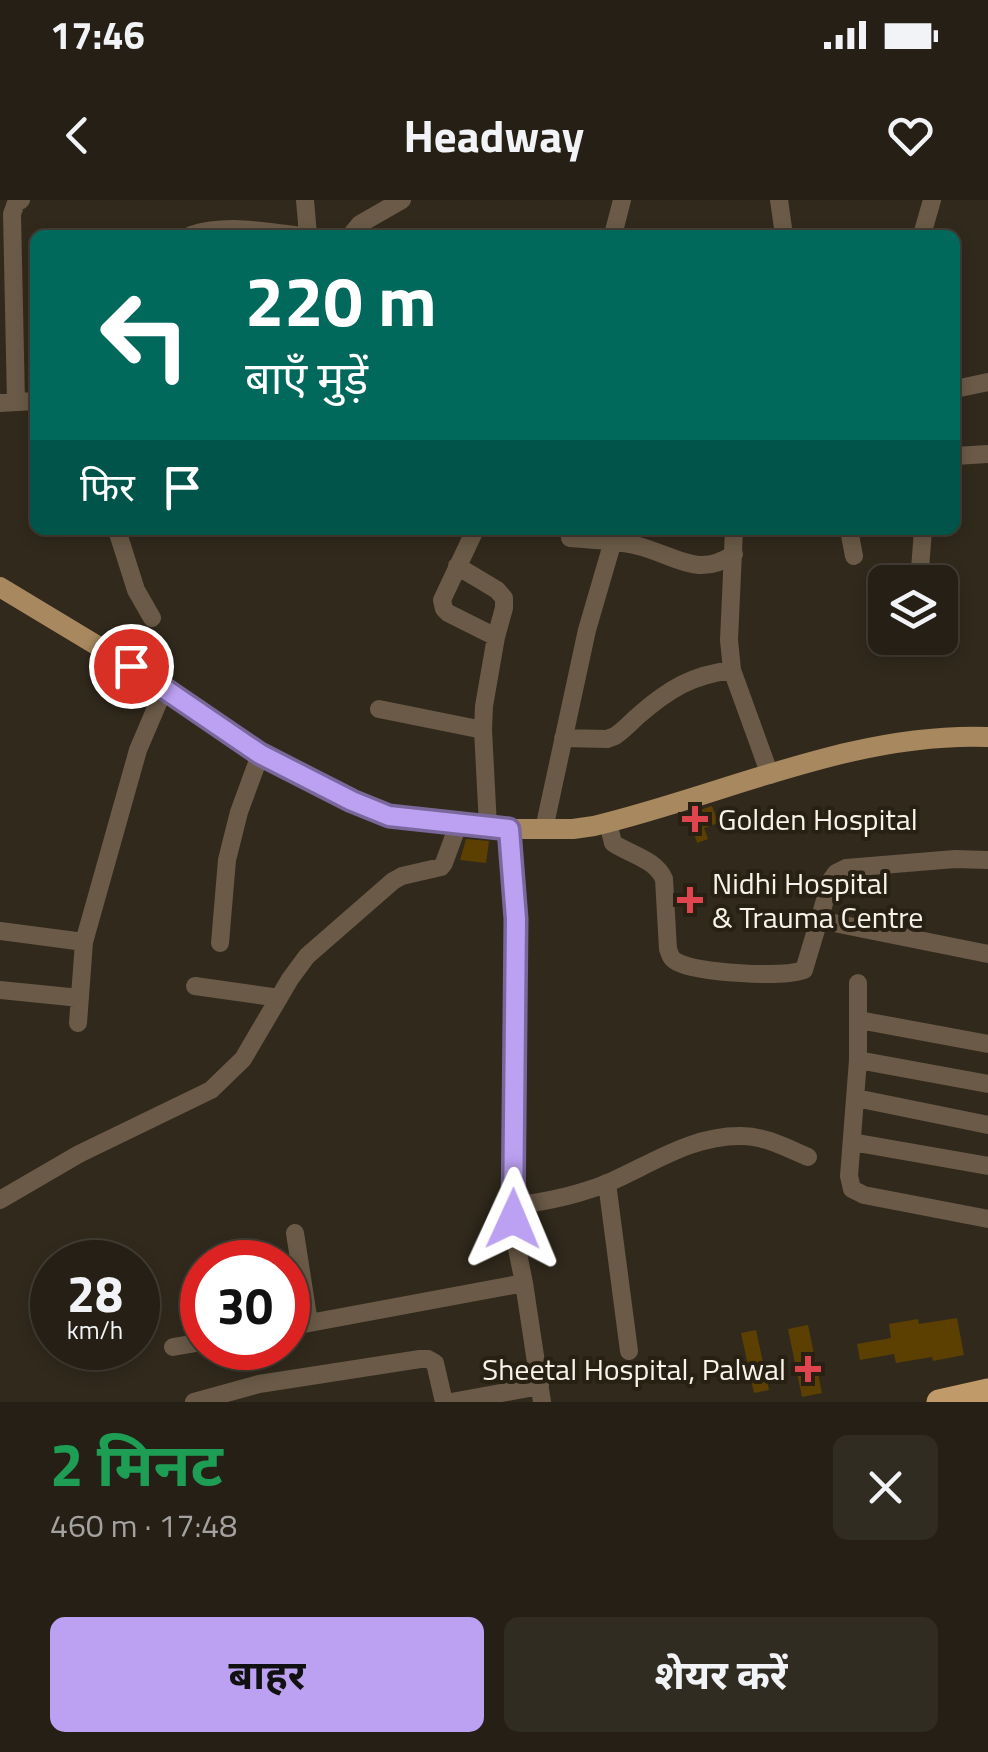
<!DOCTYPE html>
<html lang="hi">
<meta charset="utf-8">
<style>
:root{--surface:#251f15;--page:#312c22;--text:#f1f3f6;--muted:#a3a2a0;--line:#423d34;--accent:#bca0f2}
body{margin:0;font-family:"Titillium Web","Noto Sans Devanagari",sans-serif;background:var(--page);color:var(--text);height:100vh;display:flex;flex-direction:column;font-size:38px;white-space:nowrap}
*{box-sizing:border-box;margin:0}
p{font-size:32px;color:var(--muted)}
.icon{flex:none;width:55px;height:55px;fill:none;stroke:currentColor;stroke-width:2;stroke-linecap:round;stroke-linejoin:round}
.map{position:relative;height:1202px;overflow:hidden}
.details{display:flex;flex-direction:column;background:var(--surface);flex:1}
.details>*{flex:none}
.banner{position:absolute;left:30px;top:30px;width:930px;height:305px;border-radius:15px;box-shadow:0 5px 15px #0003,0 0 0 2px var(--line);background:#00695c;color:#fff;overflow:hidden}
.controls{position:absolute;left:868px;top:365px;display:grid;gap:20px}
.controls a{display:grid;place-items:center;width:90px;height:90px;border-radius:15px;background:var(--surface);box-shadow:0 5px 15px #0003,0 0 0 2px var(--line);font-size:50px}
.speed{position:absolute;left:30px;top:1040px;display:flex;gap:20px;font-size:50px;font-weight:700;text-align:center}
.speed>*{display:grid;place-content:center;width:130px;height:130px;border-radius:50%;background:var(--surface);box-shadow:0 5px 15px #0003,0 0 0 2px var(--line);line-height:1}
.speed small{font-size:25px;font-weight:400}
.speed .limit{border:15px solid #d22;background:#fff;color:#111}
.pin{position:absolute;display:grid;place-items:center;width:85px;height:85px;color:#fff;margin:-42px;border:5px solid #fff;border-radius:50%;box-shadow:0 2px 10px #0007}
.me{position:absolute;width:110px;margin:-55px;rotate:1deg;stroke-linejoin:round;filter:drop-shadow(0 0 8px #0008)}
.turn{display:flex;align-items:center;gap:35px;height:210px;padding:0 50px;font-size:45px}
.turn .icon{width:130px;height:130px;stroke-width:2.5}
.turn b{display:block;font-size:70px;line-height:85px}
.then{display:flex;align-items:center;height:95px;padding:0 50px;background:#0003;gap:20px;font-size:38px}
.round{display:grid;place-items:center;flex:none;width:105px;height:105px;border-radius:15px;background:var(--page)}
.overview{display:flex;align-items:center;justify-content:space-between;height:170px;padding:0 50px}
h1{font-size:60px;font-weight:700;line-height:75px;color:#1e9e55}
.cta{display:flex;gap:20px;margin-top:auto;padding:20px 50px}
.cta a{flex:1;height:115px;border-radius:15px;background:var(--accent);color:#111;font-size:40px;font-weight:700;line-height:115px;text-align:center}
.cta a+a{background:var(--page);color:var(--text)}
.status{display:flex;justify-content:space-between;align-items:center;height:70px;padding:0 50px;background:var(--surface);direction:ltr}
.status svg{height:28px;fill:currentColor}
header{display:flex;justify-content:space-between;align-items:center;height:130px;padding:0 50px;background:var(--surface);font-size:45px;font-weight:700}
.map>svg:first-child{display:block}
.building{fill:#5b4001}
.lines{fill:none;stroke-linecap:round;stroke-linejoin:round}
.minor{stroke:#6a5a47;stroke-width:18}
.major{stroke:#a8885f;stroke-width:20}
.highway{stroke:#c09b69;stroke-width:25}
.route-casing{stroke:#7a689d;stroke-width:25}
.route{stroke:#bca0f2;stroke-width:18}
.health-dot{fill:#e0444e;stroke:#272013;stroke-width:4}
.labels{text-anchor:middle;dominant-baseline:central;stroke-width:8;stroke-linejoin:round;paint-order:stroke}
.poi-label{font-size:30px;fill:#f8f3ea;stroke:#272013;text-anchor:start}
</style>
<div class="status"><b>17:46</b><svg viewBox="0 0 49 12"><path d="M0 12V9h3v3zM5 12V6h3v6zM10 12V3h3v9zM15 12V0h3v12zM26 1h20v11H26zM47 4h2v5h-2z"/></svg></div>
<header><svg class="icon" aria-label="back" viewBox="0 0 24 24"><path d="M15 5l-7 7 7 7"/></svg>Headway<svg class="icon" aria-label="heart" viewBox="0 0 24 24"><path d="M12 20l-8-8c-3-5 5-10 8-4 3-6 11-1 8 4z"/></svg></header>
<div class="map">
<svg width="988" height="1202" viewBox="0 0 988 1202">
<rect width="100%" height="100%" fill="#31291c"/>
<path class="building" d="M712 606 718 623 704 628 708 639 697 643 688 614Z
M466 639 489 641 486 663 460 660Z
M957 1118 964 1155 933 1161 932 1157 896 1163 894 1154 860 1160 857 1144 891 1138 889 1124 918 1119 919 1124Z
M808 1125 822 1193 802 1197 788 1129Z
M756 1130 769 1190 754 1193 741 1133Z"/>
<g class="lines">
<path class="minor" d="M305 0 308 35
M779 0 784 35
M191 35C226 24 260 31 295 35
M351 35 360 24 402 0
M613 35 622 0
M922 35 932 0
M955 189 988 182
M16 202 12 14 16 3 21 0
M0 203 35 201
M955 256 988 254
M117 330 136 390 152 418
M475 330 442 400 444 409 448 413 496 437 484 506 483 530 488 626
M734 330 729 440 732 470 770 575
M849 330 854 356
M570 338C594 340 619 340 642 347 677 357 699 378 734 354
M457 366 497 390 504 398V408L496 437
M919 382 923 330
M379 509 483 530
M563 538 607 539 615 536C624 530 631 522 639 515 669 489 692 475 732 470
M608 623 613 643C631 655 655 659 664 679L668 749C671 756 670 758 677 762 699 773 781 778 804 770L831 680 836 673 846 668 955 659 988 660
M509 629 516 719 515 947 512 1006 515 1039 524 1083 542 1202
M544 629 587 430 613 341
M819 720 988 754
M0 731 84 742
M220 743 227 660 239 612 260 555
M858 783V860L849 976 852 989 864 995 988 1019
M195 786 279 798
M0 790 80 798
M859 820 988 844
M78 823 84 742 138 550 164 489
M858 860 988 884
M856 898 988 925
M852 942 988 966
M607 983 629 1151
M0 1000 79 954 211 890 243 859 290 779 307 756 393 681 402 676 441 667 444 663 458 625
M512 1006C545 1002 579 995 610 982 653 963 693 935 742 936 765 936 787 948 808 957
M295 1033 309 1123
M288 1127 524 1083
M173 1147 202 1142
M194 1202 259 1184 420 1159H428L435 1163 444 1202
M451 1202 540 1186"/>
<path class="major" d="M0 387 131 466 260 555 352 601 389 616 458 625 509 629H573L594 626C724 595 852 532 988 537"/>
<path class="highway" d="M939 1202 988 1191"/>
</g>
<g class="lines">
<g class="route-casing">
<path id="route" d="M131 466 260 554 352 601 389 616 509 629 516 719 513 1019"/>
</g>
<use href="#route" class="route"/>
</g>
<g class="health-dot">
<path d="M690 604h10v10h10v10h-10v10h-10v-10h-10v-10h10z"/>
<path d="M685 685h10v10h10v10h-10v10h-10v-10h-10v-10h10z"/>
<path d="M803 1154h10v10h10v10h-10v10h-10v-10h-10v-10h10z"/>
</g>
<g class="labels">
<g class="poi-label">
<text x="718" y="619">Golden Hospital</text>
<text x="712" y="683">Nidhi Hospital<tspan x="712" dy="34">&amp; Trauma Centre</tspan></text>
<text x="786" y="1169" text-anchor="end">Sheetal Hospital, Palwal</text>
</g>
</g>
</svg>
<div class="controls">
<a><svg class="icon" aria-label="layers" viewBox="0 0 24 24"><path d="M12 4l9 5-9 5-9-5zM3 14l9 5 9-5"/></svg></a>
</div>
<div class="speed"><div>28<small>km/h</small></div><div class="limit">30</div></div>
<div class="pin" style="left:131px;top:466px;background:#d93025"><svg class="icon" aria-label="arrive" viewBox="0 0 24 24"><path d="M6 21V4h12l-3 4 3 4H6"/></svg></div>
<svg class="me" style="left:513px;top:1019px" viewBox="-20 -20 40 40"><path d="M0-17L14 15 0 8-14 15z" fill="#bca0f2" stroke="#fff" stroke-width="4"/></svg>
<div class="banner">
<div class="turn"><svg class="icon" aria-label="left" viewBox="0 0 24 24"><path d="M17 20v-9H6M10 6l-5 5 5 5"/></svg><div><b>220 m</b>बाएँ मुड़ें</div></div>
<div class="then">फिर<svg class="icon" aria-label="arrive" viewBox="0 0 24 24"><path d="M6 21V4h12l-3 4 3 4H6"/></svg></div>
</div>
</div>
<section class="details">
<div class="overview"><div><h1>2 मिनट</h1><p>460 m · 17:48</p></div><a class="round"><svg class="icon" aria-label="close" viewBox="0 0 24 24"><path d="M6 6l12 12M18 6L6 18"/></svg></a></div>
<div class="cta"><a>बाहर</a><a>शेयर करें</a></div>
</section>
